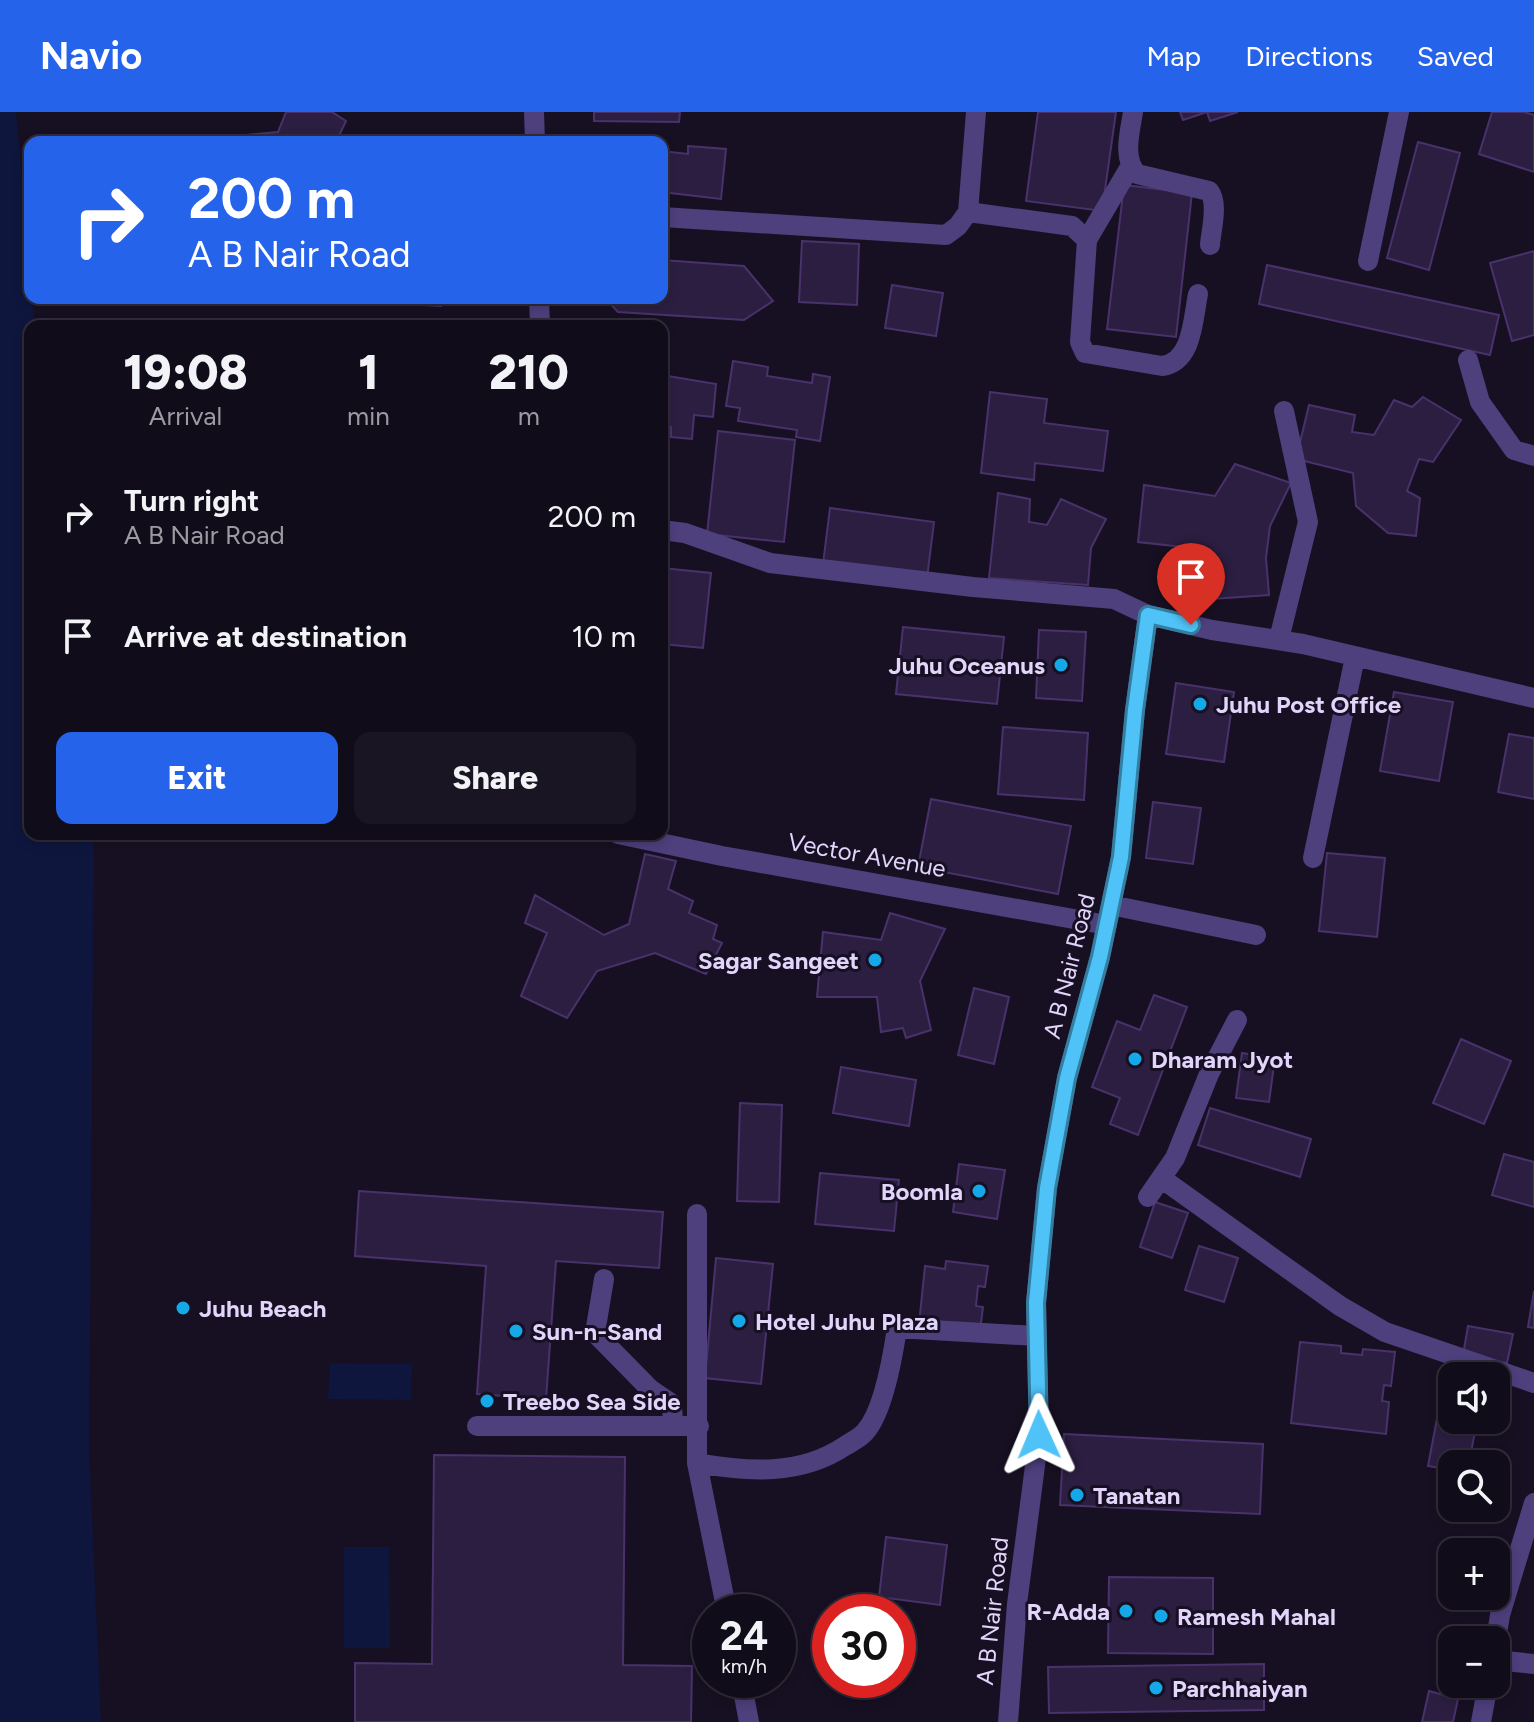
<!DOCTYPE html>
<meta charset="utf-8">
<style>
:root{--surface:#110c1a;--page:#1a1523;--text:#f1f3f6;--muted:#9c9ba2;--line:#302c39;--accent:#2563eb}
body{margin:0;font-family:Figtree,sans-serif;background:var(--page);color:var(--text);height:100vh;display:flex;flex-direction:column;font-size:30px;white-space:nowrap}
*{box-sizing:border-box;margin:0}
p{font-size:26px;color:var(--muted)}
.icon{flex:none;width:44px;height:44px;fill:none;stroke:currentColor;stroke-width:2;stroke-linecap:round;stroke-linejoin:round}
.map{position:relative;flex:1;overflow:hidden}
.details{position:absolute;left:24px;top:208px;width:644px;height:520px;display:flex;flex-direction:column;background:var(--surface);border-radius:16px;box-shadow:0 4px 12px #0003,0 0 0 2px var(--line)}
.details>*{flex:none}
.top-card{position:absolute;left:24px;top:24px;width:644px;height:168px;border-radius:16px;box-shadow:0 4px 12px #0003,0 0 0 2px var(--line);background:#2563eb;color:#fff;overflow:hidden}
.controls{position:absolute;left:1438px;top:1250px;display:grid;gap:16px}
.controls a{display:grid;place-items:center;width:72px;height:72px;border-radius:16px;background:var(--surface);box-shadow:0 4px 12px #0003,0 0 0 2px var(--line);font-size:40px}
.speed{position:absolute;left:692px;top:1482px;display:flex;gap:16px;font-size:40px;font-weight:700;text-align:center}
.speed>*{display:grid;place-content:center;width:104px;height:104px;border-radius:50%;background:var(--surface);box-shadow:0 4px 12px #0003,0 0 0 2px var(--line);line-height:1}
.speed small{font-size:20px;font-weight:400}
.speed .limit{border:12px solid #d22;background:#fff;color:#111}
.pin{position:absolute;display:grid;place-items:center;width:68px;height:68px;color:#fff;margin:-82px -34px;border-radius:50% 50% 50% 0;rotate:-45deg;box-shadow:0 0 8px #0007}
.pin .icon{rotate:45deg}
.me{position:absolute;width:88px;margin:-44px;rotate:359deg;stroke-linejoin:round;filter:drop-shadow(0 0 6px #0008)}
.turn{display:flex;align-items:center;gap:28px;height:168px;padding:0 32px;font-size:36px}
.turn .icon{width:104px;height:104px;stroke-width:2.5}
.turn b{display:block;font-size:56px;line-height:68px}
.eta{display:flex;justify-content:space-evenly;align-items:center;height:136px;text-align:center}
.eta b{font-size:48px;font-weight:800;line-height:56px}
.cta{display:flex;gap:16px;margin-top:auto;padding:16px 32px}
.cta a{flex:1;height:92px;border-radius:16px;background:var(--accent);color:#fff;font-size:32px;font-weight:800;line-height:92px;text-align:center}
.cta a+a{background:var(--page);color:var(--text)}
ul{padding:0;list-style:none}
li{display:flex;align-items:center;gap:24px;height:120px;padding:0 32px}
li div{flex:1}
li b{display:block;font-size:30px}
li em{font-style:normal}
header{display:flex;align-items:center;gap:48px;box-sizing:border-box;height:112px;padding:0 40px;background:var(--accent);color:#fff}
header strong{font-size:38px}
nav{display:flex;gap:44px;margin-inline-start:auto;font-size:28px}
.map>svg:first-child{display:block}
.water{fill:#0e163d}
.building{fill:#2c1e41;stroke:#49326b;stroke-width:2}
.lines{fill:none;stroke-linecap:round;stroke-linejoin:round}
.minor{stroke:#4e3f7d;stroke-width:20}
.route-casing{stroke:#337fa1;stroke-width:20}
.route{stroke:#4fc3f7;stroke-width:14}
.poi-dot{fill:#14a8e8;stroke:#171022;stroke-width:3}
.labels{text-anchor:middle;dominant-baseline:central;stroke-width:6;stroke-linejoin:round;paint-order:stroke}
.poi-label{font-size:24px;font-weight:bold;fill:#e1d5fb;stroke:#171022;text-anchor:start}
.street-label{font-size:24px;fill:#e1d5fb;stroke:#171022}
</style>
<header>
<strong>Navio</strong>
<nav><a>Map</a><a>Directions</a><a>Saved</a></nav>
</header>
<div class="map">
<svg width="1534" height="1610" viewBox="0 0 1534 1610">
<rect width="100%" height="100%" fill="#171022"/>
<path class="water" d="M0 0H16L30 158V186H32L35 214H30V722H94L89 1336 101 1610H0Z
M330 1251 412 1252 411 1288 328 1287Z
M344 1435H389L390 1536H344Z"/>
<path class="building" d="M286 0H332L346 9 336 30H237L236 24 278 20Z
M594 0H680L679 10 594 9Z
M1038 0H1116L1102 99 1026 89Z
M1180 0H1238L1210 9 1207 0 1183 8Z
M1492 0H1524L1534 3V60L1479 42Z
M1418 30 1460 41 1429 158 1387 146Z
M688 34 726 37 721 87 662 80V39L688 42Z
M1124 73 1192 81 1176 225 1107 217Z
M802 129 859 132 857 193 799 190Z
M1534 139V223L1512 229 1490 151Z
M662 148 744 154 773 189 744 208 618 200 605 186H662Z
M1267 153 1499 203 1490 243 1259 192Z
M892 173 943 181 936 224 885 216Z
M343 186H441V194L343 189Z
M733 249 768 255 767 264 812 271 813 262 830 265 820 329 796 325 797 318 738 309 740 296 726 294Z
M662 263 716 272 713 305 694 303 692 327 671 325V315L662 314Z
M990 280 1047 287 1044 311 1108 319 1103 359 1035 351 1034 368 981 361Z
M1423 285 1461 308 1433 350 1419 347 1407 379 1420 386 1416 424 1388 421 1356 394 1353 361 1296 347 1309 293 1355 303 1352 320 1374 323 1394 288 1412 295Z
M718 319 795 328 784 430 707 422Z
M1235 352 1291 371 1270 414 1266 446 1269 483 1212 487 1210 438 1138 430 1144 373 1215 384Z
M998 381 1030 387 1029 410 1047 413 1061 387 1106 407 1091 436 1088 473 989 466Z
M830 396 934 410 927 466 823 452Z
M662 456 711 461 703 536 662 532Z
M903 515 1004 525 997 592 896 582Z
M1039 518 1086 520 1082 589 1036 586Z
M1176 571 1234 580 1224 650 1166 642Z
M1394 580 1453 590 1439 669 1380 659Z
M1003 615 1088 621 1084 688 998 682Z
M1509 622 1534 626V687L1498 680Z
M931 687 1071 714 1058 782 918 755Z
M1153 690 1201 696 1193 752 1146 746Z
M1327 741 1385 746 1377 825 1319 819Z
M645 742 676 749 668 777 693 789 689 801 717 813 713 827 722 831 706 862 655 841 597 859 567 906 521 884 547 821 525 811 535 783 604 823 629 812Z
M890 801 945 817 920 869 931 918 906 926 903 916 881 920 877 885H817L823 820 881 828Z
M974 876 1009 885 994 952 958 943Z
M1154 883 1187 895 1138 1023 1110 1012 1120 986 1092 975 1117 909 1140 918Z
M1461 927 1511 949 1484 1012 1433 991Z
M1242 941 1275 946 1269 990 1236 986Z
M841 955 916 968 909 1014 833 1001Z
M740 991 782 993 779 1090 737 1089Z
M1210 996 1311 1027 1300 1065 1198 1033Z
M1504 1042 1534 1050V1095L1492 1083Z
M959 1052 1005 1058 997 1107 953 1100Z
M820 1061 899 1068 894 1119 815 1112Z
M359 1079 663 1100 659 1156 556 1149 546 1287 477 1282 486 1154 355 1144Z
M1155 1090 1188 1101 1172 1146 1140 1135Z
M1199 1134 1238 1146 1224 1190 1185 1178Z
M716 1146 773 1152 761 1272 705 1266Z
M946 1149 988 1154 985 1175 978 1174 976 1194 983 1195 980 1219 919 1212 925 1154 945 1157Z
M1534 1179V1216L1528 1215Z
M1468 1214 1513 1222 1507 1251 1463 1243Z
M1300 1230 1341 1234V1241L1362 1243 1363 1237 1395 1240 1391 1274 1384 1273 1382 1289 1389 1290 1386 1322 1291 1311Z
M1439 1296 1452 1298V1308H1477L1469 1352H1452V1358L1428 1354Z
M1064 1322 1263 1332 1260 1402 1060 1393Z
M434 1343 625 1345 623 1553 692 1554 691 1610H355V1551L432 1552Z
M886 1425 947 1433 940 1493 879 1485Z
M1109 1465 1213 1466V1542L1108 1541Z
M1264 1552V1598L1049 1601 1048 1555Z
M1429 1579 1458 1587 1453 1610H1422Z"/>
<g class="lines">
<path class="minor" d="M534 0 535 30
M976 0 968 100 1072 114 1087 128 1080 230 1085 241 1162 254C1193 250 1193 206 1198 182
M1133 0C1130 20 1122 46 1137 62L1209 79C1219 91 1211 118 1210 133
M662 105 946 123 958 114 968 100
M1087 128 1130 55
M1368 149 1399 0
M539 186 540 214
M1468 248 1480 290 1514 338 1534 344
M662 418 685 421 770 451 973 475 1114 487 1148 503
M1279 527 1308 410 1284 299
M618 722 722 744 1107 813
M1313 746 1355 545
M1111 793 1256 823
M1161 1066 1340 1194 1385 1220 1534 1271
M1148 1085 1175 1046 1209 962 1237 908
M697 1102V1351L727 1500
M604 1167 595 1221 650 1277 672 1292 673 1313
M477 1314H699
M697 1351C748 1360 800 1364 845 1334 851 1330 860 1326 865 1320 884 1299 893 1243 897 1216L1037 1224
M1496 1528 1500 1503 1534 1391
M1496 1548 1534 1552
M741 1568 749 1610
M1008 1610 1017 1492 1039 1323 1036 1191 1047 1076 1067 966 1100 845 1121 745 1135 598 1148 503 1212 518 1303 532 1534 586
M1481 1610 1488 1572"/>
</g>
<g class="lines">
<g class="route-casing">
<path id="route" d="M1039 1323 1036 1191 1047 1076 1067 966 1100 845 1121 745 1135 598 1148 503 1191 513"/>
</g>
<use href="#route" class="route"/>
</g>
<g class="poi-dot">
<circle cx="1061" cy="553" r="8"/>
<circle cx="1200" cy="592" r="8"/>
<circle cx="875" cy="848" r="8"/>
<circle cx="1135" cy="947" r="8"/>
<circle cx="979" cy="1079" r="8"/>
<circle cx="183" cy="1196" r="8"/>
<circle cx="739" cy="1209" r="8"/>
<circle cx="516" cy="1219" r="8"/>
<circle cx="487" cy="1289" r="8"/>
<circle cx="1077" cy="1383" r="8"/>
<circle cx="1126" cy="1499" r="8"/>
<circle cx="1161" cy="1504" r="8"/>
<circle cx="1156" cy="1576" r="8"/>
</g>
<g class="labels">
<g class="poi-label">
<text x="1045" y="553" text-anchor="end">Juhu Oceanus</text>
<text x="1216" y="592">Juhu Post Office</text>
<text x="859" y="848" text-anchor="end">Sagar Sangeet</text>
<text x="1151" y="947">Dharam Jyot</text>
<text x="963" y="1079" text-anchor="end">Boomla</text>
<text x="199" y="1196">Juhu Beach</text>
<text x="755" y="1209">Hotel Juhu Plaza</text>
<text x="532" y="1219">Sun-n-Sand</text>
<text x="503" y="1289">Treebo Sea Side</text>
<text x="1093" y="1383">Tanatan</text>
<text x="1110" y="1499" text-anchor="end">R-Adda</text>
<text x="1177" y="1504">Ramesh Mahal</text>
<text x="1172" y="1576">Parchhaiyan</text>
</g>
<g class="street-label">
<text transform="translate(867 743) rotate(10)">Vector Avenue</text>
<text transform="translate(1069 854) rotate(-76)">A B Nair Road</text>
<text transform="translate(992 1499) rotate(-84)">A B Nair Road</text>
</g>
</g>
</svg>
<div class="controls">
<a><svg class="icon" aria-label="sound" viewBox="0 0 24 24"><path d="M4 9h4l5-4v14l-5-4H4zM17 9q2 3 0 6"/></svg></a>
<a><svg class="icon" aria-label="search" viewBox="0 0 24 24"><circle cx="10" cy="10" r="6"/><path d="M15 15l6 6"/></svg></a>
<a>+</a>
<a>−</a>
</div>
<div class="speed"><div>24<small>km/h</small></div><div class="limit">30</div></div>
<div class="pin" style="left:1191px;top:513px;background:#d93025"><svg class="icon" aria-label="arrive" viewBox="0 0 24 24"><path d="M6 21V4h12l-3 4 3 4H6"/></svg></div>
<svg class="me" style="left:1039px;top:1323px" viewBox="-20 -20 40 40"><path d="M0-17L14 15 0 8-14 15z" fill="#4fc3f7" stroke="#fff" stroke-width="4"/></svg>
<div class="top-card">
<div class="turn"><svg class="icon" aria-label="right" viewBox="0 0 24 24"><path d="M7 20v-9h11M14 6l5 5-5 5"/></svg><div><b>200 m</b>A B Nair Road</div></div>
</div>
<section class="details">
<div class="eta">
<div><b>19:08</b><p>Arrival</p></div>
<div><b>1</b><p>min</p></div>
<div><b>210</b><p>m</p></div>
</div>
<ul>
<li><svg class="icon" aria-label="right" viewBox="0 0 24 24"><path d="M7 20v-9h11M14 6l5 5-5 5"/></svg><div><b>Turn right</b><p>A B Nair Road</p></div><em>200 m</em></li>
<li><svg class="icon" aria-label="arrive" viewBox="0 0 24 24"><path d="M6 21V4h12l-3 4 3 4H6"/></svg><div><b>Arrive at destination</b></div><em>10 m</em></li>
</ul>
<div class="cta"><a>Exit</a><a>Share</a></div>
</section>
</div>
